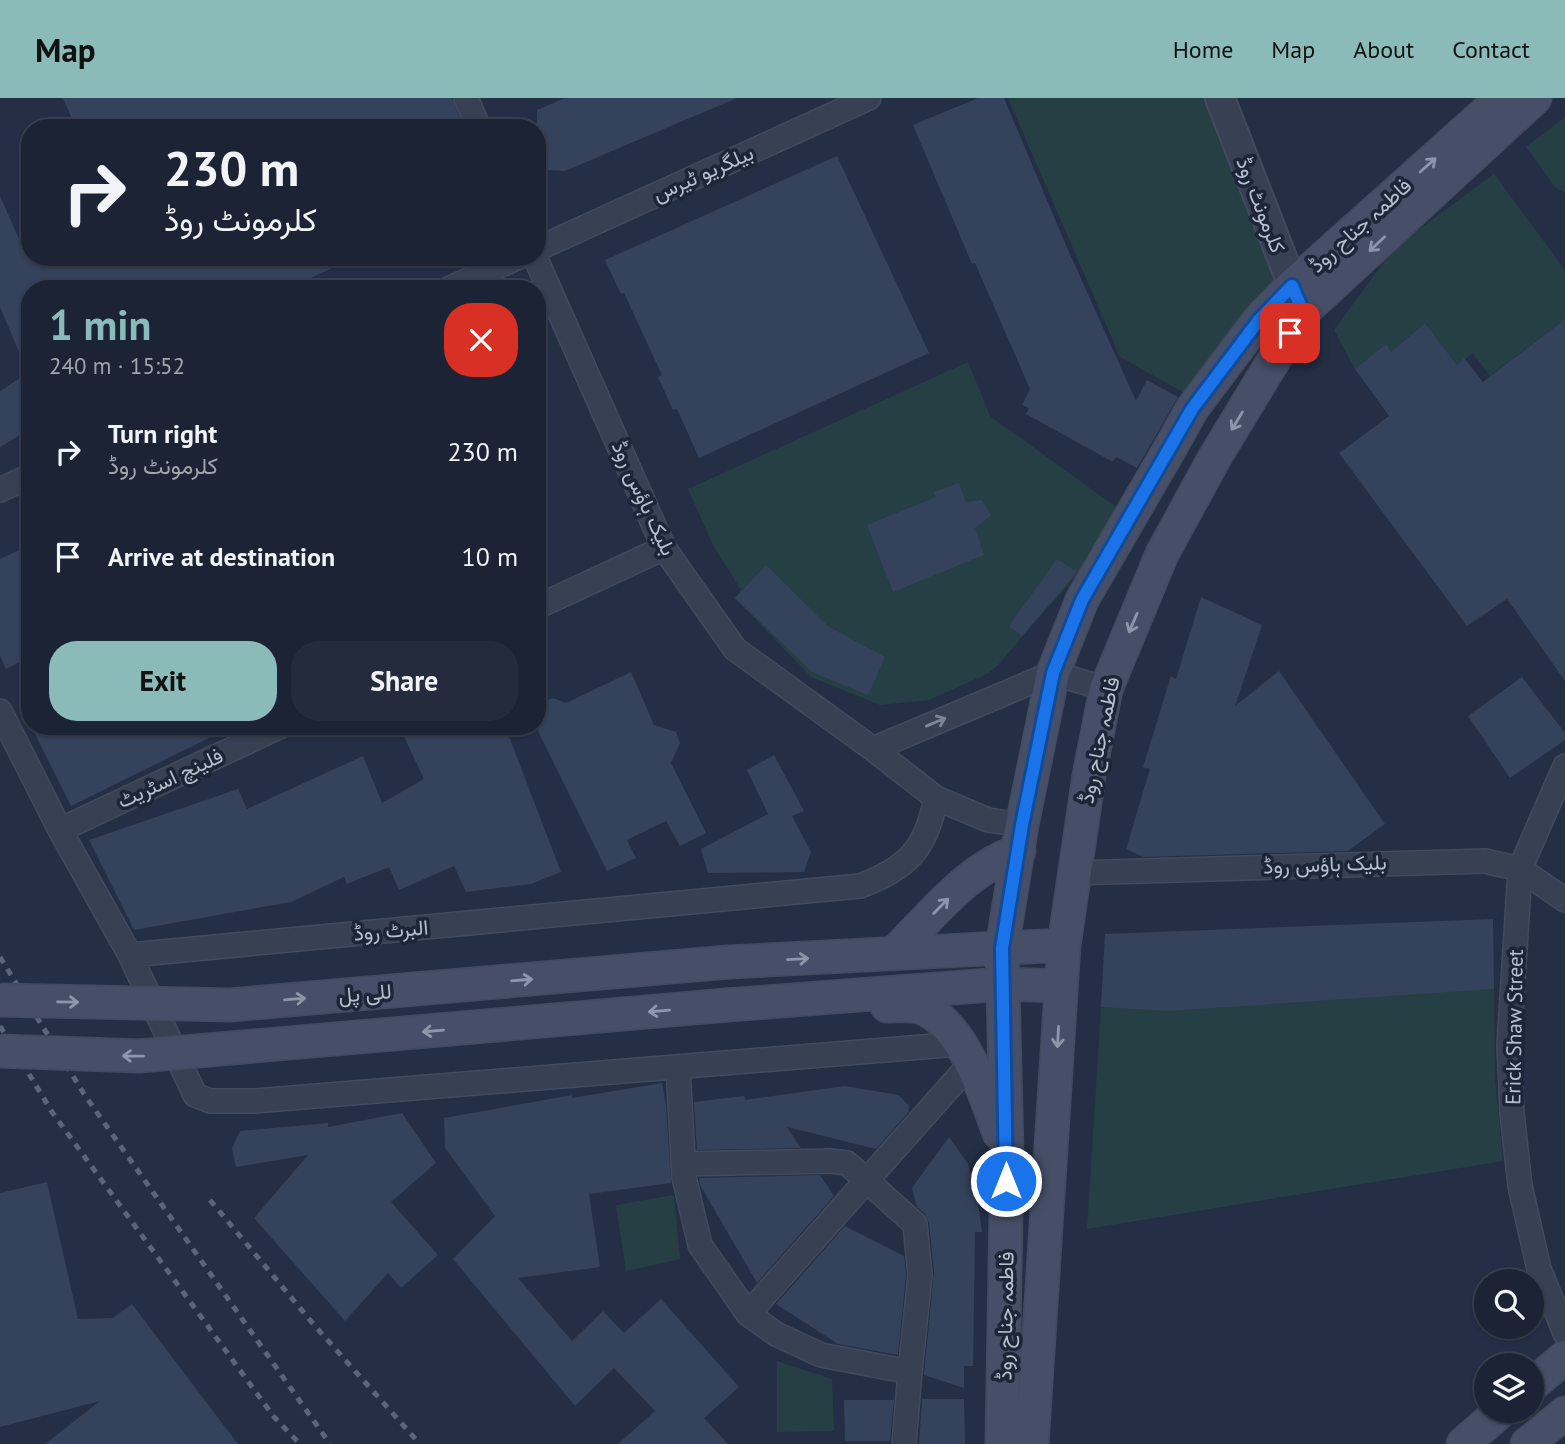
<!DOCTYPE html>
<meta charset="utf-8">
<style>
:root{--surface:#1b2334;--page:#242b3c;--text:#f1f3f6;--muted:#a0a4ac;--line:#39404f;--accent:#8bbbb9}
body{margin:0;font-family:"PT Sans",Vazirmatn,sans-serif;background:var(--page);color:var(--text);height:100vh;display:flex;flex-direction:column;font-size:26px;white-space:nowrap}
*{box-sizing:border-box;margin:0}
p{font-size:23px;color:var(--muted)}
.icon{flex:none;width:38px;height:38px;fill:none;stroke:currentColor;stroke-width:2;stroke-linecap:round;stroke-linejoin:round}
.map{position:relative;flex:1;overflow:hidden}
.side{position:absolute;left:21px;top:182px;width:525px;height:455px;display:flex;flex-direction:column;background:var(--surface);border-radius:28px;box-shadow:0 2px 5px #0004,0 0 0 2px var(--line)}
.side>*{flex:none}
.top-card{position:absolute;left:21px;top:21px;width:525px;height:147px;border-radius:28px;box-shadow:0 2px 5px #0004,0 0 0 2px var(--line);background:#1b2334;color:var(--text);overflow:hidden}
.buttons{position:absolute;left:1474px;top:1171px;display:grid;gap:14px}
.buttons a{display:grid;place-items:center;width:70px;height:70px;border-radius:50%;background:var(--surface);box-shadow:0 2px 5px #0004,0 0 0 2px var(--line);font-size:35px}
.pin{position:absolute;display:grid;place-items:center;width:60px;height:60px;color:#fff;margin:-30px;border-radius:14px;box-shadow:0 4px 10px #0006}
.me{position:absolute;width:77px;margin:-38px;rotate:0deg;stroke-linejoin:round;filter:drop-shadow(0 0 5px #0008)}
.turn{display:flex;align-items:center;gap:24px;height:147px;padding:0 28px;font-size:32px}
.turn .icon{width:91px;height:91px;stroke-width:2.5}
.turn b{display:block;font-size:49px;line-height:60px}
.round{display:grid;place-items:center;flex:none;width:74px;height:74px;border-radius:28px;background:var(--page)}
.headline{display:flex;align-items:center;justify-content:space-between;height:119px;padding:0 28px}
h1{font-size:42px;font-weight:800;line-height:52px;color:var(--accent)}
.cta{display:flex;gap:14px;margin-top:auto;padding:14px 28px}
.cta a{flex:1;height:80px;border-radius:28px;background:var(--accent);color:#111;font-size:28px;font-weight:800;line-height:80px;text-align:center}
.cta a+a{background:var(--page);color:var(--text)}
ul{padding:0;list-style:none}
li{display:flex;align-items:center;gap:21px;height:105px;padding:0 28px}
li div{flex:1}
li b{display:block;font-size:26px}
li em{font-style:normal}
header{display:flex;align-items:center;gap:42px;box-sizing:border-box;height:98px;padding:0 35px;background:var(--accent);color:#111}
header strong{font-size:33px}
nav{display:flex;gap:38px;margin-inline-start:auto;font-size:24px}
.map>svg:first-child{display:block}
.green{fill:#263f45}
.building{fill:#35425b}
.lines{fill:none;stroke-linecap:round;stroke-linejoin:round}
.minor-casing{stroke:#424a5d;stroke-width:26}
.tertiary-casing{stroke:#424a5d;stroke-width:32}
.secondary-casing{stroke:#424a5d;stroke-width:35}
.minor{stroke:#384154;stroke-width:23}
.tertiary{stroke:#384154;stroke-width:28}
.secondary{stroke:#464f67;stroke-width:32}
.rail{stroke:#5a657b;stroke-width:5;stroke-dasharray:7 7;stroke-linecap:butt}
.secondary-bridge-casing{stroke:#424a5d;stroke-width:35;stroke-linecap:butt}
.secondary-bridge{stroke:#464f67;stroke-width:32}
.oneway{stroke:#8f96aa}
.oneway2{stroke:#7d8597}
.route-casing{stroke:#114b97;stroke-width:18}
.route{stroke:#1a73e8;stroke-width:12}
.labels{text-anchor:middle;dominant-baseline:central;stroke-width:7;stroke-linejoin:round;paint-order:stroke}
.street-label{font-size:21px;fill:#b6bdce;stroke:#1d2639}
</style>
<header>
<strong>Map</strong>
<nav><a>Home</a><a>Map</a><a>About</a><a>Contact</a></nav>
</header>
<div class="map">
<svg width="1565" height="1346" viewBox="0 0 1565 1346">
<rect width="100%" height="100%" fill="#242f45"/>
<path class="green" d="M1008 0H1218L1292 188 1199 303 1120 259Z
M1565 19V95L1556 90 1526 49Z
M1494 76 1565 172V227L1562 223 1490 278 1473 255 1457 267 1425 225 1391 254 1385 247 1355 271 1334 232 1395 149Z
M968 264 990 318 1130 419 1041 517 998 567 987 576 929 602 880 607 811 579 735 500 741 492 714 449 688 391Z
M1494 891 1495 982 1503 1063 1087 1131 1101 909Z
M674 1097 680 1161 626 1173 616 1107Z
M777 1263 832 1281 834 1333 777 1334Z"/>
<path class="building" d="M63 0H452L464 30H76Z
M565 0H737L565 73 545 72 537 55V12Z
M978 0H1004L1065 145 1136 303 1147 282 1178 299 1137 370 1116 359 1113 364 1026 316 1029 310 1022 307 1030 291 975 165 972 166 913 27Z
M837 58 929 255 699 360 677 311 673 312 658 279 662 277 624 195 621 196 605 162Z
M0 98 27 159H356L287 191H30V331L0 349V293L28 275 0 209Z
M1565 221V583L1507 501 1467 528 1339 355 1389 318 1355 271 1386 246 1391 254 1425 225 1457 267 1464 260 1483 284Z
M959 385 966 404 982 402 991 417 975 430 984 457 893 494 867 427 936 399 934 394Z
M30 447V559L6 571 0 558V461Z
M1057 461 1077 474 1022 538 1009 528Z
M766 467 829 529 885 559 868 597 812 574 735 500Z
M1201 499 1262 527 1235 608 1279 573 1385 726 1348 753 1143 759 1126 751 1150 671 1143 669 1171 578 1176 581Z
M631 574 654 627 676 634 680 645 671 665 706 735 680 748 666 723 627 742 636 760 607 773 537 631V606L553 600 566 605Z
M1522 579 1565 635V642L1510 680 1468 618Z
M31 628H233L71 708Z
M399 628H505L561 774 531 786 466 794 454 768 399 792 389 769 347 786 344 779 291 804 134 832 89 742 238 691 247 711 363 658 382 705 424 681Z
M774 657 804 713 792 718 811 754 804 774 708 775 701 751 768 716 747 672Z
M1493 821 1494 891 1168 913 1101 909 1105 836Z
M662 985 666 1007 671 1085 589 1096 600 1169 518 1180 572 1243 603 1213 624 1235 661 1201 739 1289 704 1320 728 1346H618L655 1313 614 1270 575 1308 453 1161 495 1118 445 1050 444 1020 572 997V1000Z
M845 988 899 997 909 1008 908 1015 876 1051 787 1029 801 1050 697 1052 694 1004 744 998 745 1002Z
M402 1015 436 1065 391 1104 438 1157 401 1190 388 1175 345 1223 254 1120 308 1057 236 1069 232 1050 240 1033 328 1025V1029Z
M949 1039 968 1066 977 1097 982 1134H975L973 1268H964V1290L924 1277 934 1173 929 1125 925 1116 917 1109 912 1090Z
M820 1077 834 1098 757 1185 700 1087 699 1080Z
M47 1084 78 1221 113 1220 132 1206 238 1346H45L100 1303 0 1329V1095Z
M845 1128 904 1158 906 1177 898 1257 838 1246 776 1206Z
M922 1301H964L965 1346H919Z
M844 1302H894L890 1343H845Z"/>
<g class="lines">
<g class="minor-casing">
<path id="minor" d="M466 0 479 30
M537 151 869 0
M535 159 664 450 735 551 873 651 936 700 988 722 1022 727
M448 191 519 159
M0 392 30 378
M537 509 664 450
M0 613 60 732 130 857 195 997 210 1003H254L959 946
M873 651 1053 575 1106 591
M1565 668 1520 771 1509 947 1512 1015 1520 1088 1539 1171 1565 1235
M60 732 281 628
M1074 775 1485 763 1520 771 1565 802
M130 857 860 788C908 770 926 751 936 700
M678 969 684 1079 700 1147 748 1216 776 1236 821 1257 910 1274 904 1346
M683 1066 830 1063 847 1065 915 1126 920 1177 910 1274
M748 1216 971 965"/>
</g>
<g class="tertiary-casing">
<path id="tertiary" d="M1220 0 1300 206"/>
</g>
<g class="secondary-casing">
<path id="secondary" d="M893 856C931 819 967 770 1019 753
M729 864 1064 847
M727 907 1004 886 1061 888
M887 908C898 908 915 906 925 911 966 932 984 995 999 1035
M1531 1288 1565 1259
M1002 1346 1007 1056 1002 850 1022 727 1053 575 1082 502 1172 347 1192 311 1259 222 1292 188 1502 0
M1032 1346 1064 847 1089 678 1106 591 1162 456 1215 359 1303 214 1535 0
M1463 1346 1502 1312
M1527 1346 1565 1315"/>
</g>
<use href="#minor" class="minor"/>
<use href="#tertiary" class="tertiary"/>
<use href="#secondary" class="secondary"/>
<path class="rail" d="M0 859 84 996 330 1346
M0 928 52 1014 274 1319 300 1346
M210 1102 315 1228 420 1346"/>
<g class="secondary-bridge-casing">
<path id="secondary-bridge" d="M0 902 230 907 729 864
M0 953 139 958 727 907"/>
</g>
<use href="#secondary-bridge" class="secondary-bridge"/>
</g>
<defs><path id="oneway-shaft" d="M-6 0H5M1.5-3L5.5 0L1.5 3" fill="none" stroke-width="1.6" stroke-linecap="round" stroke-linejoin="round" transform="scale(1.75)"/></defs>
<g class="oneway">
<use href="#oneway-shaft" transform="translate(1428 67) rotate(-42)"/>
<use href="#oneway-shaft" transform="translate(1377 146) rotate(137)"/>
<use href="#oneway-shaft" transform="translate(1237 323) rotate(121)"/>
<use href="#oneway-shaft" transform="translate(1133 525) rotate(113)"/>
<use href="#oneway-shaft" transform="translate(941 808) rotate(-45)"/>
<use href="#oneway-shaft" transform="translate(798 861) rotate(-3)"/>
<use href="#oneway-shaft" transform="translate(522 882) rotate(-5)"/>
<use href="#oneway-shaft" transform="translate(295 901) rotate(-5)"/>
<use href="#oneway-shaft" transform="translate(68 904) rotate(1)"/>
<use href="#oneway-shaft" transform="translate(659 913) rotate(175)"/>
<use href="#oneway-shaft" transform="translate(433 933) rotate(175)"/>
<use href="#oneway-shaft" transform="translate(1058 939) rotate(93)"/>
<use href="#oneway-shaft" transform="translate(133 958) rotate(-179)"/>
</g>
<use class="oneway2" href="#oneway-shaft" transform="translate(936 624) rotate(-23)"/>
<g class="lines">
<g class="route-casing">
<path id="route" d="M1006 1083 1002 850 1022 727 1053 575 1082 502 1192 311 1259 222 1292 188 1303 214 1290 235"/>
</g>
<use href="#route" class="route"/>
</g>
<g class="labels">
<g class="street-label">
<text transform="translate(703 75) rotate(-24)">بیلگریو ٹیرس</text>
<text transform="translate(1261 107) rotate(69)">کلرمونٹ روڈ</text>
<text transform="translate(1360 127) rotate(-42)">فاطمہ جناح روڈ</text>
<text transform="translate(644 400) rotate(65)">بلیک ہاؤس روڈ</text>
<text transform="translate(1099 642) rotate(-78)">فاطمہ جناح روڈ</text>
<text transform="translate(170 680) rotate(-25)">فلینچ اسٹریٹ</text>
<text transform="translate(1325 766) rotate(-2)">بلیک ہاؤس روڈ</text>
<text transform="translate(391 832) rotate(-5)">البرٹ روڈ</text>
<text transform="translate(365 895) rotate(-5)">للی پل</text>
<text transform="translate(1514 929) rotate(-89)">Erick Shaw Street</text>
<text transform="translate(1005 1218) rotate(-89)">فاطمہ جناح روڈ</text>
</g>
</g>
</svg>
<div class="buttons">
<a><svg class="icon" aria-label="search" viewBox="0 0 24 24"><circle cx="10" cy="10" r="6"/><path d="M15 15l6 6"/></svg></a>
<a><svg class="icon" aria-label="layers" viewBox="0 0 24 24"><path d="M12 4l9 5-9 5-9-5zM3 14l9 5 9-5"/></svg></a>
</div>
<div class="pin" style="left:1290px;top:235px;background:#d93025"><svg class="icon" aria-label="arrive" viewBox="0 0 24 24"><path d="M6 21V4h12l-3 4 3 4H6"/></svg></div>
<svg class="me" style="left:1006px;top:1083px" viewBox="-20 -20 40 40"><circle r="17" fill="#1a73e8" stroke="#fff" stroke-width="3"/><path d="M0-11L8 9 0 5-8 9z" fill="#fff"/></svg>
<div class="top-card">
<div class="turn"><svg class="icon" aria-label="right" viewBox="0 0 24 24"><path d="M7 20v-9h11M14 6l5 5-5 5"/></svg><div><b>230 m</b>کلرمونٹ روڈ</div></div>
</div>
<section class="side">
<div class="headline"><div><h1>1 min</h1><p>240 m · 15:52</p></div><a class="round" style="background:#d93025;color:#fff"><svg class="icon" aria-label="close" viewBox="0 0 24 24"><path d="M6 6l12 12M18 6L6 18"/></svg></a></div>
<ul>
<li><svg class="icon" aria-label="right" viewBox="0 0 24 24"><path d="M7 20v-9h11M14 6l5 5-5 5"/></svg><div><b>Turn right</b><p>کلرمونٹ روڈ</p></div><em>230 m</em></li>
<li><svg class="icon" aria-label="arrive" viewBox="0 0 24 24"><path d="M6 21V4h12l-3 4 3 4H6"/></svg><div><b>Arrive at destination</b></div><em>10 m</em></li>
</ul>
<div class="cta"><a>Exit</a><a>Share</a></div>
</section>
</div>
